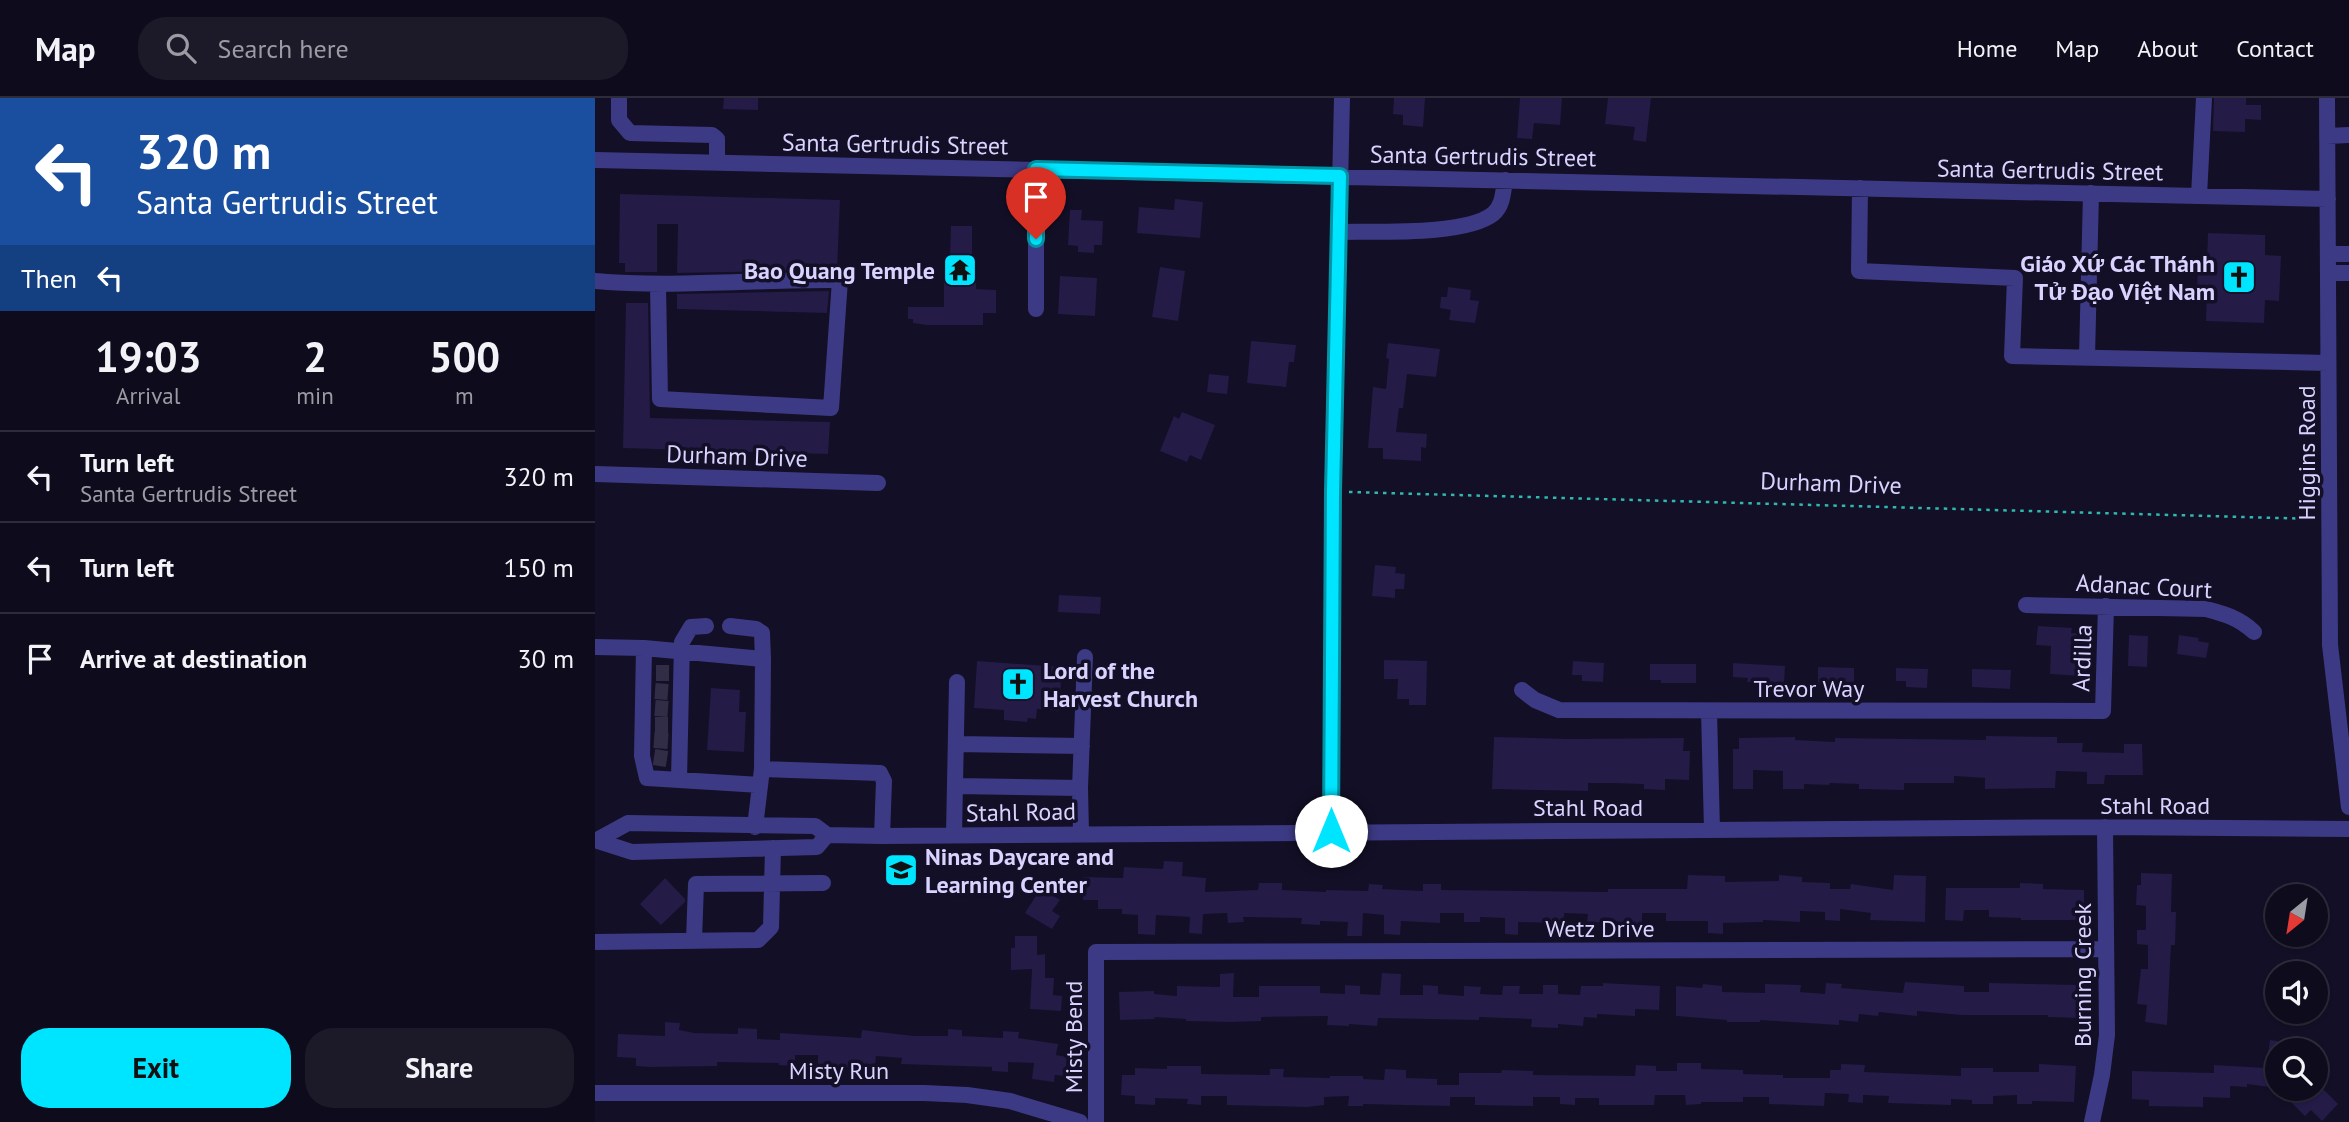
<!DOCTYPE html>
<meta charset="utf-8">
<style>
:root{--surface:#0e0b1c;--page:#1c1929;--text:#f1f3f6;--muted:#9b9ba3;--line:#2e2b3b;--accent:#00e5ff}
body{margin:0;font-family:"PT Sans",sans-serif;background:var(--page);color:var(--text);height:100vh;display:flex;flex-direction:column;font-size:26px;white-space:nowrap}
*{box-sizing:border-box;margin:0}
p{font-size:23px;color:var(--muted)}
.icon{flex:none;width:38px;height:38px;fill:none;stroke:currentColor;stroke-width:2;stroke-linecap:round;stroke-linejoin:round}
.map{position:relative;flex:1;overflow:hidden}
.drawer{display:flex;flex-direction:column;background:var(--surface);width:595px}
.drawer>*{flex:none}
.hud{background:#1a4fa0;color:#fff;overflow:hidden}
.needle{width:46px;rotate:210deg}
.buttons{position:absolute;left:1670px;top:786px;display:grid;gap:14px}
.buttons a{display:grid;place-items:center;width:63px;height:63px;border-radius:50%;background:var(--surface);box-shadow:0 2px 5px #0004,0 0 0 2px var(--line);font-size:35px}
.pin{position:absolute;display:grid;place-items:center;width:60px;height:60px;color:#fff;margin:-72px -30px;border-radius:50% 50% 50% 0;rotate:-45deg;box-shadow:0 0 7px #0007}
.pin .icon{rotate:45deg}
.me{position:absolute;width:77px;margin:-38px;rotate:0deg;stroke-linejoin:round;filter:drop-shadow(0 0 5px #0008)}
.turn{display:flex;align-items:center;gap:24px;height:147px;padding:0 21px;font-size:32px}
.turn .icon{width:91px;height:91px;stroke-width:2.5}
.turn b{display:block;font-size:49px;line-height:60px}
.then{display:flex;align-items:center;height:66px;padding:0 21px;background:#0003;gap:14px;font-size:26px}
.eta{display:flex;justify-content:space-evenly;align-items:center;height:119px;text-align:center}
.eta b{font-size:42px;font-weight:700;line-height:49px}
.primary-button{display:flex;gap:14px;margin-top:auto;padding:14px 21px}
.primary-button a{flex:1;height:80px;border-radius:28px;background:var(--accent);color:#111;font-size:28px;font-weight:700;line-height:80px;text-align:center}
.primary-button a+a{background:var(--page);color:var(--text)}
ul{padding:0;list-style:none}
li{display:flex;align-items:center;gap:21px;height:91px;padding:0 21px;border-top:2px solid var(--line)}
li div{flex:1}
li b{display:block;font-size:26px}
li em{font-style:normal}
header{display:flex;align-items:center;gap:42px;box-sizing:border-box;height:98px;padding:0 35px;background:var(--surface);border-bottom:2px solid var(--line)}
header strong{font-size:33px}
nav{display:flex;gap:38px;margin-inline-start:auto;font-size:24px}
.search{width:490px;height:63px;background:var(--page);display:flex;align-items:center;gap:18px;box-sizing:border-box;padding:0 24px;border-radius:28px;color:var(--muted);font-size:26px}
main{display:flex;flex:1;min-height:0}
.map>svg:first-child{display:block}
.building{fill:#241b47}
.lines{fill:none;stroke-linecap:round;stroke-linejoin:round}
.minor-tunnel{stroke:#312d47;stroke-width:16;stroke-dasharray:16 8;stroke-linecap:butt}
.path{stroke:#2fb8b0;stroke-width:2.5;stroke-dasharray:3.5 5;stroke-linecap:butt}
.minor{stroke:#3d3a85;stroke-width:16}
.route-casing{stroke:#0095a6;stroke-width:18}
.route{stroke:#00e5ff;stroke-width:12}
.labels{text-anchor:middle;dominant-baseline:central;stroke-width:7;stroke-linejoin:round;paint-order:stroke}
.street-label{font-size:24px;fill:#d9d4ff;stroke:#130f26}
.poi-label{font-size:24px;font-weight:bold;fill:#d9d4ff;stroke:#130f26;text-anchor:end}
</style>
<header>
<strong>Map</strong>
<div class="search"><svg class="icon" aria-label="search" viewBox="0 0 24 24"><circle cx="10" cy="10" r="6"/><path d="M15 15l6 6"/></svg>Search here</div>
<nav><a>Home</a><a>Map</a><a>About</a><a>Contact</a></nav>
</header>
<main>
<section class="drawer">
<div class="hud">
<div class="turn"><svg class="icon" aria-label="left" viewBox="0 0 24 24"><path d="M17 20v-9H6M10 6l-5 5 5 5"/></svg><div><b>320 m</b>Santa Gertrudis Street</div></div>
<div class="then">Then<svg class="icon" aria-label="left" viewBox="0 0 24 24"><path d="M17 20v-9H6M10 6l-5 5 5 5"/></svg></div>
</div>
<div class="eta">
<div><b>19:03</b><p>Arrival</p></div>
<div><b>2</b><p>min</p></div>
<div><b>500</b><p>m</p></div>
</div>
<ul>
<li><svg class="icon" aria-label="left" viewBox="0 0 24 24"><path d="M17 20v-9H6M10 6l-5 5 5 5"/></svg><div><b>Turn left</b><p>Santa Gertrudis Street</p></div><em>320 m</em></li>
<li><svg class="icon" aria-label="left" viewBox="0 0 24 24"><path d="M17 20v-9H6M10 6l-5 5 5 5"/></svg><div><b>Turn left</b></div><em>150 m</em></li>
<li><svg class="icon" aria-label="arrive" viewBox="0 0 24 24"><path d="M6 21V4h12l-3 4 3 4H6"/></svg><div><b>Arrive at destination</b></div><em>30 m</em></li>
</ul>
<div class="primary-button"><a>Exit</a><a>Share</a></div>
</section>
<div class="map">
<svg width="1754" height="1024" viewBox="0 0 1754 1024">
<rect width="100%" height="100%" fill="#130f26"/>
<path class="building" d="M129 0H163V12L128 11Z
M799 0H830L828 29 808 27V17L798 16Z
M925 0H967L965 27 939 25 937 41 922 40Z
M1013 0H1056L1051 44 1038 42 1040 29 1010 26Z
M1619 0H1651V7H1666V22L1650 21V34L1618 33Z
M25 96 245 102 242 172 82 175 83 126H62V174H30V165H24Z
M580 101 608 104 605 140 542 135 544 109 579 112Z
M475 112H487L486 122 508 123 507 147H499V155L483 154V148L473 147Z
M356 128H377V159H381V191L401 192V215H388V227H332L318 225V221H313V209H349V159H355Z
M1613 135 1670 137V157L1686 158 1684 203 1670 202 1669 225 1611 223 1612 192H1602L1603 165H1612Z
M565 169 590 173 583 223 557 219Z
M465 178 502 180 500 218 463 216Z
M853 189 876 192 875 202 884 203 880 225 854 222 856 212 845 210 846 199H852Z
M234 193 232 215 82 211V196Z
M31 205H53L55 320 235 324 233 356 28 350Z
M656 243 701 247 699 264H694L691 289 652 285Z
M793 245 845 251 841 279 812 276 808 310H804L801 334 832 336 831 350 826 349V363L788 361V350H773L778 289 791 291 794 261 791 260Z
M614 276 634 278 632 296 612 294Z
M587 314 620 327 606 362 595 357 592 364 565 353 579 318 584 321Z
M780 467 801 469 800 475 810 476 809 491H800V500L777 498Z
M464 497 506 499 505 516 463 514Z
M1443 528 1477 530 1476 535 1487 536 1486 578 1455 576 1456 548 1441 547Z
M1534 537 1553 538 1552 569 1533 568Z
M1584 537 1604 540 1603 543 1614 545 1611 560 1582 556Z
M789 562 832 563 831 607H814V601H802L803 581H789Z
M382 563 467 569 464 613 442 611 441 621 433 620 432 624 409 622V612L379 610Z
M978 563 1009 565 1008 584 987 583V577H977Z
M1138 565 1190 568 1189 586 1152 584 1153 580 1138 579Z
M1055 566H1101V585H1066V582H1055Z
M1223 569 1259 570V588L1223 587Z
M1301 570 1333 571 1332 590 1311 589V583H1301Z
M1377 571 1416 572 1415 591 1377 589Z
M116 590 145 592 144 614H151L149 654 112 652Z
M1391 638 1462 639V645H1488L1487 654 1529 655V646H1547L1548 677H1510L1509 686H1492V674L1461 673 1460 690 1390 691V680L1359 678V685H1309V692L1264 691V686L1235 685 1234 687 1209 686V691H1188V673L1158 672V691H1138V651H1144V640L1200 639V642L1240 644V640L1391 642Z
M899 639 975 641 1089 640 1088 653H1095L1094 682 1070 681V692L1049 691V686L1018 685H993V693L897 691Z
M569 763 588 764 587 778 611 780 610 794 663 792 664 785H687V792L731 794V792L773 793 774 786 788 787 787 791 828 793V786H846V792L1013 794V791H1092L1093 777 1130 778V784L1184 783V777L1207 779V784L1235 785V791H1255L1256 786 1298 792 1299 777 1331 778 1330 824 1275 822 1276 815 1245 811V823L1230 822V814L1205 813V824L1168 822V824L1128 825V836L1113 835V823H1071V815H1047V835L1032 834V824H992L993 816 969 815V825L923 824V837L910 836V820L885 819V824H869V815H845V825L806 823 805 837 789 836V817L768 815 767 838H752L753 824 725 823V827L706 826 707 820 648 819 649 824 633 825 632 815 608 816 607 836 594 835 595 819 561 817 560 837 543 836V817L527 816V811H503V802H488V779L528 780 529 769 568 771Z
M1546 775 1577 776 1576 814H1581L1580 847H1576L1572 927 1550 924 1552 907 1542 906 1546 871H1553V847L1542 846V832H1551V808L1541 807 1542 787H1546Z
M70 780 90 801V804L66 827 45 806Z
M1425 785 1448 786V791L1489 792V822H1426V820L1394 819V812H1369L1368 823 1350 822 1351 790H1425Z
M446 790 465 802 457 813 465 818 457 831 430 815Z
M420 838H442V857L450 856V880H459L458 897 467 898 466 913 435 911 437 871 416 872V850H420Z
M639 875 638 899H664V888H725V895L750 896V887L765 888V896L785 897 787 875 806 876 805 897H828V887L843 888V896L869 898V888L886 889 885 896 907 897 908 888H925L924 896H948V887H963V896L985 897 986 888H1008V885L1065 888 1064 912 1040 911V918L1002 916V920L989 919 988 928 963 926V930L936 929 937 921 884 919V922L783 920 782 928 754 926V928L732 927 733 918 666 919V923L637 924 591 923V921L559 919 560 921 525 922 524 894 559 893V896L582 898V888L625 889V876Z
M1310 884 1369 888V894H1394V885L1485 887 1484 920 1453 919V917H1367L1322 913V918L1284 914 1283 918 1264 916 1263 924 1244 922V927L1165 922V924H1132V922L1081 918V888L1107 890 1108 886 1127 888V894L1170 895V886L1206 887 1205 894 1230 896 1231 885 1247 886 1246 890 1308 895Z
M70 924 85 925 84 932 99 935 143 936V930L162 931V941L185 942V935L266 940 267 932 319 938H353V931L367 932V938L408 940V933L424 934 423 940 463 946 461 957 472 959 470 978 460 977 459 984 437 981 439 965 413 964V974L397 973V969L306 966 307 960 281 958 280 967 259 965V969H242L223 968V957H200V968L184 967V965L122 964V968L56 969 41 968V960L22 959 23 936 70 938Z
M1675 942 1682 943V990L1652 986V989L1635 988V1000L1608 999V1009L1554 1008V1002L1537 1001V973L1619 975V967L1671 970Z
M1082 965H1106V971L1148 972V976L1188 977V980H1235V972H1246V966L1270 967 1269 974 1366 978V970H1398V974H1444V966L1481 968 1479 1004 1437 1003V1006H1422V997L1398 998V1006H1377V1002L1356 1001V1007L1293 1005 1294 998 1268 997V1005L1253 1004 1254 996 1230 995 1229 1008 1174 1006V999H1148V1004H1106V1006L1091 1007 1090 997H1060L1059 1007H1004V1000H980V1007L965 1006V999H938V1008L880 1007V999H855V1008L768 1006V1008H753L754 998 729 999V1007L712 1009 632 1007V998H606V1007L592 1006 593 1001 560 1000V1007L540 1006V998L526 997 527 977H540V970L572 971V968H606V976L675 977V971H689L688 979 735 980V978H768V981L789 982 790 971 811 972V980L842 981V987H864V975H906L907 972 938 973V977L1040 978 1041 967 1061 968V973H1082Z
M1710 990H1727L1743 1006 1727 1023 1716 1012 1710 1018 1696 1004Z"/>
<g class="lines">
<path class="minor-tunnel" d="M61 575H74
M60 593 73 594
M60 610 73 611
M60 627H73
M59 642 73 643
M59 659 72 661"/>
<path class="path" d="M754 394 1720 421"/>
<path class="minor" d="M24 0V22L35 35 117 37 122 41V64
M1732 0 1735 547 1754 709
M1732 38 1754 37
M0 62 1733 101
M441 71V211
M1265 90 1264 173 1420 180 1417 258 1733 265
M1604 98 1609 0
M744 134C780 133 870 138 898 116 908 108 908 94 910 82
M1733 156H1754
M1733 175H1754
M0 183C81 190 163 181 245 182L236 310 65 301 63 187
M1492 259 1496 95
M0 376 283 385
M1431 507 1611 511C1630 516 1644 520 1659 534
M135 528 161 531 167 535 168 561
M0 549 49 550 168 561 167 671 160 729
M49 550 47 658 52 680 165 687
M927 592 940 602 964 612 1508 613 1511 508
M1114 613 1117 732
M361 646 487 648
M167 671 285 675 289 683 287 738
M84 682 87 544 96 529 111 528
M361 688 485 690
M736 733 738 394 747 0
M486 735 485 690 490 559
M359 737 362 584
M0 742 37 754 222 749 232 737
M2 742 33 725 220 728 232 737 287 738 1510 729 1754 731
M99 842 101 786 228 785
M0 844 163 842 176 829 178 750
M0 995H329L372 997 415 1003 485 1024
M501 1024V854L1510 851
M1497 1024 1507 977 1512 937 1510 729"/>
</g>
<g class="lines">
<g class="route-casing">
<path id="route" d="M441 141V71L745 78 738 394 736 733"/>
</g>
<use href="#route" class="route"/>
</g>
<defs>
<g id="temple-square" transform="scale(1.75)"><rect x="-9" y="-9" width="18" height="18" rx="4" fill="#00e5ff" stroke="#130f26"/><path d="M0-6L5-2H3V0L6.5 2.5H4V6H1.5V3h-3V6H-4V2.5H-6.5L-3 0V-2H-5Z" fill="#111"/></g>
<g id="church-square" transform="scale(1.75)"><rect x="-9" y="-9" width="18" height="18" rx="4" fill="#00e5ff" stroke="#130f26"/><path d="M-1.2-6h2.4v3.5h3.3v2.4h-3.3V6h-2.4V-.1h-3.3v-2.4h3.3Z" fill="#111"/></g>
<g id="school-square" transform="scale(1.75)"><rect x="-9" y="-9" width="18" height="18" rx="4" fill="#00e5ff" stroke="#130f26"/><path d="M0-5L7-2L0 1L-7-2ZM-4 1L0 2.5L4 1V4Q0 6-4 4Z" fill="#111"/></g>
</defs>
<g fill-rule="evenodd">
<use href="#temple-square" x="365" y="172"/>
<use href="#church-square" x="1644" y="179"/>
<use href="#church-square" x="423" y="586"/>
<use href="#school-square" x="306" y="772"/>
</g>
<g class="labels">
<g class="street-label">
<text transform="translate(300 46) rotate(1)">Santa Gertrudis Street</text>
<text transform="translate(888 58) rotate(1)">Santa Gertrudis Street</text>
<text transform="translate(1455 72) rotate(1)">Santa Gertrudis Street</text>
<text transform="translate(1711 355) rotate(-90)">Higgins Road</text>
<text transform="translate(142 358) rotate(2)">Durham Drive</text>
<text transform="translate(1236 385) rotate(2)">Durham Drive</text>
<text transform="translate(1549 488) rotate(3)">Adanac Court</text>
<text transform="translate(1487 560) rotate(-88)">Ardilla</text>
<text x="1214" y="590">Trevor Way</text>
<text x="1560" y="707">Stahl Road</text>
<text x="993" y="709">Stahl Road</text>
<text transform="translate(426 714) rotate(-1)">Stahl Road</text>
<text x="1005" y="830">Wetz Drive</text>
<text transform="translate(1487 877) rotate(-90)">Burning Creek</text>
<text transform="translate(478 939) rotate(-90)">Misty Bend</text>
<text x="244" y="972">Misty Run</text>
</g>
<g class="poi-label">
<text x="1620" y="165">Giáo Xứ Các Thánh<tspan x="1620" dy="28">Tử Đạo Việt Nam</tspan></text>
<text x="340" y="172">Bao Quang Temple</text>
<text x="448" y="572" text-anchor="start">Lord of the<tspan x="448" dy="28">Harvest Church</tspan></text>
<text x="330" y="758" text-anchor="start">Ninas Daycare and<tspan x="330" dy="28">Learning Center</tspan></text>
</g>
</g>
</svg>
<div class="buttons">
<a><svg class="needle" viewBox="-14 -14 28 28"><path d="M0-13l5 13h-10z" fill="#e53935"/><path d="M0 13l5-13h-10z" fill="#9b9ba3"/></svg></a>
<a><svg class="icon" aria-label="sound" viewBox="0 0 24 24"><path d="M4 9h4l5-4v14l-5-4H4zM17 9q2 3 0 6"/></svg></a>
<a><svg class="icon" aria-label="search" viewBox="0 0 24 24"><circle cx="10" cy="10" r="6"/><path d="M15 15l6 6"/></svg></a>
</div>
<div class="pin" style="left:441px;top:141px;background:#d93025"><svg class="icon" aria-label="arrive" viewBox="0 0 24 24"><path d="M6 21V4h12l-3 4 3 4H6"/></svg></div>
<svg class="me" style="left:736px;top:733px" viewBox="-20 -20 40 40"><circle r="19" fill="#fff"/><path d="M0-13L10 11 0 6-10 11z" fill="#00e5ff"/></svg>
</div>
</main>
